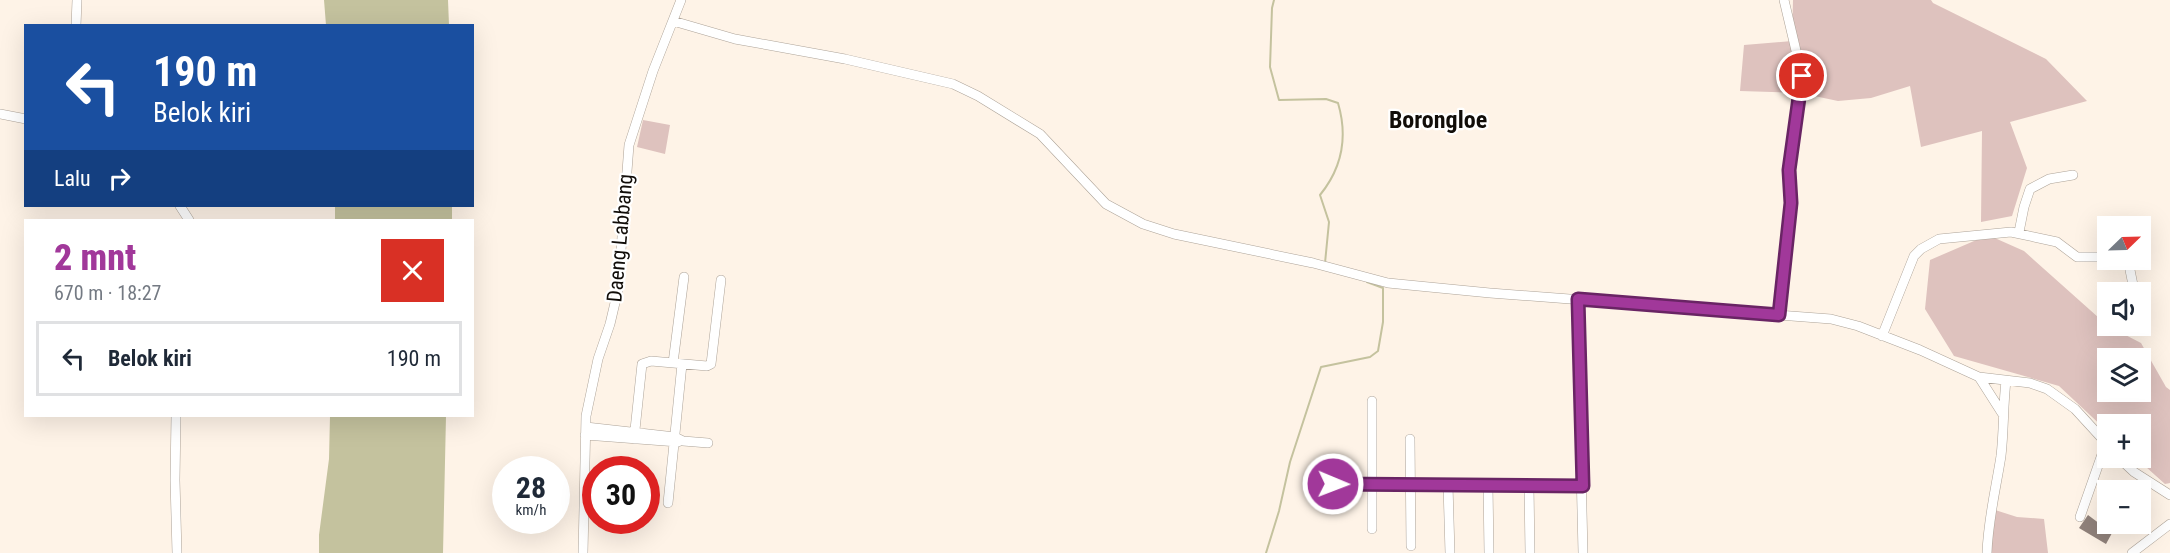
<!DOCTYPE html>
<html lang="id">
<meta charset="utf-8">
<style>
:root{--surface:#fff;--page:#f2f2f3;--text:#1f2937;--muted:#747a83;--line:#e0e1e3;--accent:#a1389a}
body{margin:0;font-family:"Roboto Condensed",sans-serif;background:var(--page);color:var(--text);height:100vh;display:flex;flex-direction:column;font-size:22px;white-space:nowrap}
*{box-sizing:border-box;margin:0}
p{font-size:20px;color:var(--muted)}
.icon{flex:none;width:33px;height:33px;fill:none;stroke:currentColor;stroke-width:2;stroke-linecap:round;stroke-linejoin:round}
.map{position:relative;flex:1;overflow:hidden}
.side{position:absolute;left:24px;top:219px;width:450px;height:198px;display:flex;flex-direction:column;background:var(--surface);border-radius:0px;box-shadow:0 6px 24px #0002}
.side>*{flex:none}
.banner{position:absolute;left:24px;top:24px;width:450px;height:183px;border-radius:0px;box-shadow:0 6px 24px #0002;background:#1a4fa0;color:#fff;overflow:hidden}
.needle{width:39px;rotate:67deg}
.controls{position:absolute;left:2097px;top:216px;display:grid;gap:12px}
.controls a{display:grid;place-items:center;width:54px;height:54px;border-radius:0px;background:var(--surface);box-shadow:0 6px 24px #0002;font-size:30px}
.speed{position:absolute;left:492px;top:456px;display:flex;gap:12px;font-size:30px;font-weight:700;text-align:center}
.speed>*{display:grid;place-content:center;width:78px;height:78px;border-radius:50%;background:var(--surface);box-shadow:0 6px 24px #0002;line-height:1}
.speed small{font-size:15px;font-weight:400}
.speed .limit{border:9px solid #d22;background:#fff;color:#111}
.pin{position:absolute;display:grid;place-items:center;width:51px;height:51px;color:#fff;margin:-26px;border:3px solid #fff;border-radius:50%;box-shadow:0 2px 6px #0007}
.me{position:absolute;width:66px;margin:-33px;rotate:91deg;stroke-linejoin:round;filter:drop-shadow(0 0 4px #0008)}
.turn{display:flex;align-items:center;gap:21px;height:126px;padding:0 30px;font-size:27px}
.turn .icon{width:78px;height:78px;stroke-width:2.5}
.turn b{display:block;font-size:42px;line-height:51px}
.then{display:flex;align-items:center;height:57px;padding:0 30px;background:#0003;gap:12px;font-size:22px}
.round{display:grid;place-items:center;flex:none;width:63px;height:63px;border-radius:0px;background:var(--page)}
.overview{display:flex;align-items:center;justify-content:space-between;height:102px;padding:0 30px}
h1{font-size:36px;font-weight:800;line-height:45px;color:var(--accent)}
ul{padding:0;list-style:none}
li{display:flex;align-items:center;gap:18px;height:75px;margin:0 12px 9px;padding:0 18px;border:3px solid var(--line);border-radius:0px}
li div{flex:1}
li b{display:block;font-size:22px}
li em{font-style:normal}
.map>svg:first-child{display:block}
.green{fill:#dec2be;fill-rule:evenodd}
.water{fill:#c4c29e}
.lines{fill:none;stroke-linecap:round;stroke-linejoin:round}
.stream{stroke:#c4c29e;stroke-width:2}
.building{fill:#90827b}
.street-casing{stroke:#ada398;stroke-width:10}
.street{stroke:#fff;stroke-width:9}
.route-casing{stroke:#692464;stroke-width:15}
.route{stroke:#a1389a;stroke-width:10}
.labels{text-anchor:middle;dominant-baseline:central;stroke-width:4.5;stroke-linejoin:round;paint-order:stroke}
.street-label{font-size:21px;fill:#110d09;stroke:#fff}
.quarter-label{font-size:24px;font-weight:bold;fill:#110d09;stroke:#fff}
</style>
<div class="map">
<svg width="2170" height="553" viewBox="0 0 2170 553">
<rect width="100%" height="100%" fill="#fef3e7"/>
<path class="green" d="M1793 0H1931L1933 3 2046 59 2087 101 2010 122 2027 168 2012 216 1981 222 1982 131 1921 147 1910 86 1871 98 1838 101 1800 93 1740 91 1744 45 1792 41Z
M643 120 670 125 665 154 637 147Z
M1988 235 2024 251 2108 326 2141 343 2166 387 2170 390V483L2165 484 2136 458H2140V424H2108L2107 431 2059 386 1954 356 1925 309 1930 260ZM2108 358H2140V392H2108Z
M1992 509 2017 517 2044 519 2048 553H1990Z"/>
<path class="water" d="M324 0H448L449 25H326Z
M335 206H452V220H335Z
M330 416H446L443 553H319V535L329 459Z"/>
<g class="lines">
<path class="stream" d="M1274 0 1272 8 1270 67 1279 100 1326 99 1338 103C1348 137 1342 168 1320 195L1329 222 1325 263
M1266 553 1279 511 1290 462 1321 367 1370 357 1378 351 1383 322V288L1367 282"/>
</g>
<path class="building" d="M2088 515 2112 533 2106 544 2079 528Z"/>
<g class="lines">
<g class="street-casing">
<path id="street" d="M673 21 735 39 845 59 953 84 978 96 1040 134 1106 204 1143 224 1174 234 1313 263 1388 283 1490 293 1831 319 1858 326 1920 350 1979 377 2030 383 2047 389 2075 409 2108 445
M76 26 77 0
M0 114 26 119
M180 206 189 220
M2019 232 2024 207 2030 189 2049 179 2073 175
M2128 260 2134 290
M1577 299 1583 553
M1779 315 1791 203 1789 170 1802 76 1784 0
M1882 336 1914 256 1921 249 1939 239 2011 232 2057 242 2077 257H2108
M673 363 684 277
M1979 377 2002 413
M1372 401V529
M176 416 175 480 177 553
M586 427 675 437 683 441 708 443
M585 435 678 442
M634 439 642 364 651 361 707 366 711 364 721 280
M1410 439 1411 546
M2119 458 2134 472 2170 495
M1333 484 1583 487
M1448 485 1450 553
M1488 485 1489 553
M1529 486 1530 553
M668 503 682 364
M2080 517 2106 443
M583 553 586 416 598 359 610 324 618 290 629 145 653 71 681 0
M1987 553C1988 520 1996 488 2001 456 2004 430 2003 406 2006 381
M2132 553 2170 524"/>
</g>
<use href="#street" class="street"/>
</g>
<g class="lines">
<g class="route-casing">
<path id="route" d="M1333 484 1583 486 1578 299 1779 315 1791 203 1789 170 1802 76"/>
</g>
<use href="#route" class="route"/>
</g>
<g class="labels">
<g class="street-label">
<text transform="translate(620 238) rotate(-85)">Daeng Labbang</text>
</g>
<g class="quarter-label">
<text x="1438" y="120">Borongloe</text>
</g>
</g>
</svg>
<div class="controls">
<a><svg class="needle" viewBox="-14 -14 28 28"><path d="M0-13l5 13h-10z" fill="#e53935"/><path d="M0 13l5-13h-10z" fill="#747a83"/></svg></a>
<a><svg class="icon" aria-label="sound" viewBox="0 0 24 24"><path d="M4 9h4l5-4v14l-5-4H4zM17 9q2 3 0 6"/></svg></a>
<a><svg class="icon" aria-label="layers" viewBox="0 0 24 24"><path d="M12 4l9 5-9 5-9-5zM3 14l9 5 9-5"/></svg></a>
<a>+</a>
<a>−</a>
</div>
<div class="speed"><div>28<small>km/h</small></div><div class="limit">30</div></div>
<div class="pin" style="left:1802px;top:76px;background:#d93025"><svg class="icon" aria-label="arrive" viewBox="0 0 24 24"><path d="M6 21V4h12l-3 4 3 4H6"/></svg></div>
<svg class="me" style="left:1333px;top:484px" viewBox="-20 -20 40 40"><circle r="17" fill="#a1389a" stroke="#fff" stroke-width="3"/><path d="M0-11L8 9 0 5-8 9z" fill="#fff"/></svg>
<div class="banner">
<div class="turn"><svg class="icon" aria-label="left" viewBox="0 0 24 24"><path d="M17 20v-9H6M10 6l-5 5 5 5"/></svg><div><b>190 m</b>Belok kiri</div></div>
<div class="then">Lalu<svg class="icon" aria-label="right" viewBox="0 0 24 24"><path d="M7 20v-9h11M14 6l5 5-5 5"/></svg></div>
</div>
<section class="side">
<div class="overview"><div><h1>2 mnt</h1><p>670 m · 18:27</p></div><a class="round" style="background:#d93025;color:#fff"><svg class="icon" aria-label="close" viewBox="0 0 24 24"><path d="M6 6l12 12M18 6L6 18"/></svg></a></div>
<ul>
<li><svg class="icon" aria-label="left" viewBox="0 0 24 24"><path d="M17 20v-9H6M10 6l-5 5 5 5"/></svg><div><b>Belok kiri</b></div><em>190 m</em></li>
</ul>
</section>
</div>
